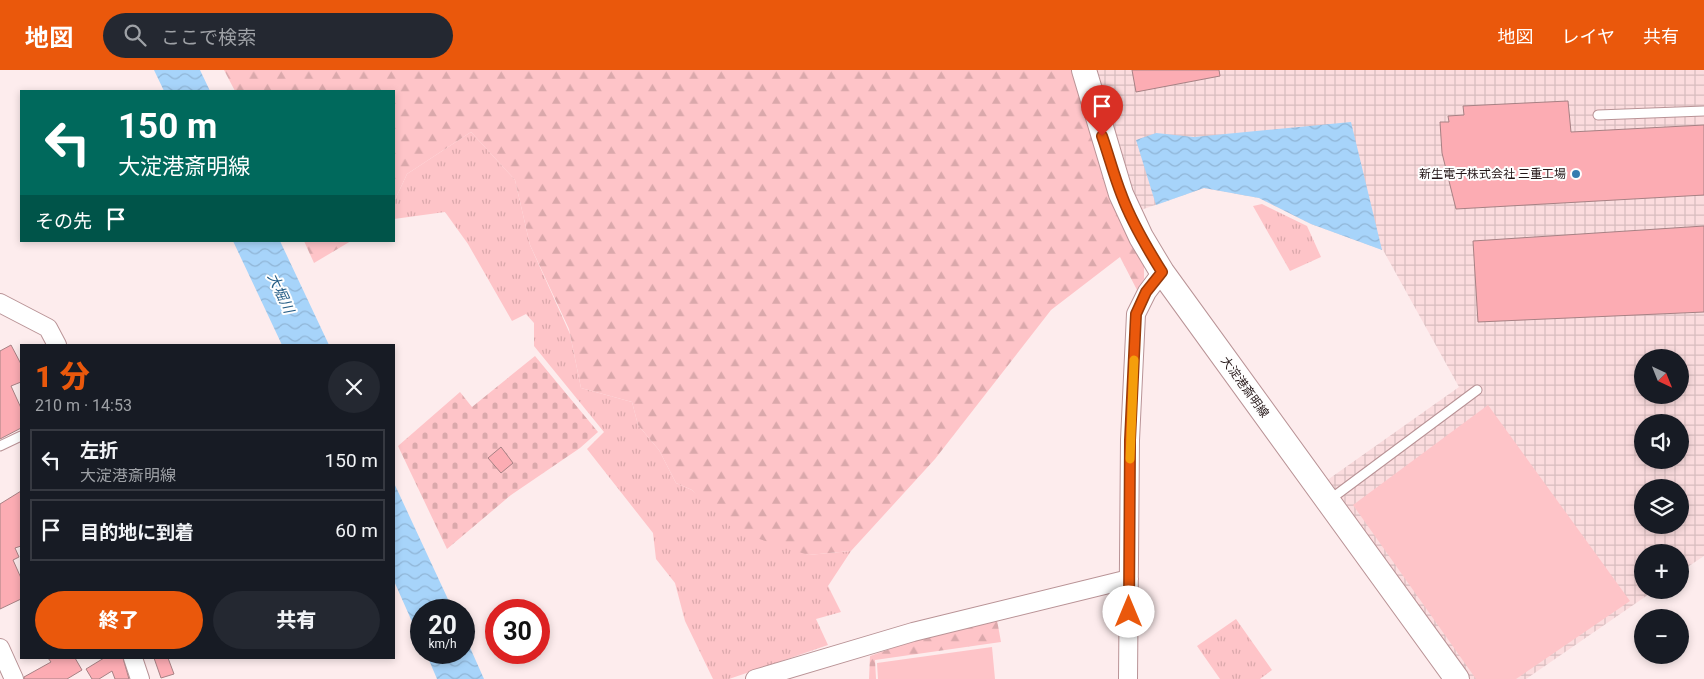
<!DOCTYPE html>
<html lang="ja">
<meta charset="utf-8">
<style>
:root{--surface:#171b24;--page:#242831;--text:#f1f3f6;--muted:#9ea1a6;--line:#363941;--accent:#ea580c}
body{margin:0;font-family:Roboto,"Noto Sans JP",sans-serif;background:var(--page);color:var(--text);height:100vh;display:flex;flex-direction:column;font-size:19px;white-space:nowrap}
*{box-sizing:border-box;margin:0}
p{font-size:16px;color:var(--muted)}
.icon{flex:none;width:28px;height:28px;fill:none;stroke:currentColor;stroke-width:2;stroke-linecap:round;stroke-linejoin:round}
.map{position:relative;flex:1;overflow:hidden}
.details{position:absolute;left:20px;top:274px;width:375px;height:315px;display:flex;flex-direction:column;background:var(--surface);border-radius:0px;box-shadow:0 2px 8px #0003}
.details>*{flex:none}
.banner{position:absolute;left:20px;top:20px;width:375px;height:152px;border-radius:0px;box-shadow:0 2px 8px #0003;background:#00695c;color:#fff;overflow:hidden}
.needle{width:32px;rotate:137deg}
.buttons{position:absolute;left:1634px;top:279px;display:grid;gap:10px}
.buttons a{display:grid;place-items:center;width:55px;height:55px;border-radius:50%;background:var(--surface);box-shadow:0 2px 8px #0003;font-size:25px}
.speed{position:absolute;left:410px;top:529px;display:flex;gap:10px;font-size:25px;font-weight:700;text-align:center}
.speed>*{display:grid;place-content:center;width:65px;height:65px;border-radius:50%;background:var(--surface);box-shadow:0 2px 8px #0003;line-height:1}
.speed small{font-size:12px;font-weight:400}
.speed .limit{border:8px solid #d22;background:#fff;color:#111}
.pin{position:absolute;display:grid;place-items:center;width:42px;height:42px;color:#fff;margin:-51px -21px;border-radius:50% 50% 50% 0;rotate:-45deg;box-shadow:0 0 5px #0007}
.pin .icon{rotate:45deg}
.me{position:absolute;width:55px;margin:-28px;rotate:0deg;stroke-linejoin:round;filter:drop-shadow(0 0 4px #0008)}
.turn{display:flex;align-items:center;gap:18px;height:105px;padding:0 15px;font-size:22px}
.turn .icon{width:65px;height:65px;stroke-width:2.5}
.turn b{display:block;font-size:35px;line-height:42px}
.then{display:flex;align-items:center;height:48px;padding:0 15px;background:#0003;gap:10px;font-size:19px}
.round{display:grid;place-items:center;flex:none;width:52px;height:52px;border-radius:26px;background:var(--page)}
.headline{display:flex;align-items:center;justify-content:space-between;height:85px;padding:0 15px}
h1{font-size:30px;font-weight:800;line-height:38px;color:var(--accent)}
.cta{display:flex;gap:10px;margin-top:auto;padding:10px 15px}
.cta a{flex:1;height:58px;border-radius:30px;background:var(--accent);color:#fff;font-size:20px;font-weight:800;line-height:58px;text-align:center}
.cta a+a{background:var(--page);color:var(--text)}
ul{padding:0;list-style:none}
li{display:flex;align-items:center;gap:15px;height:62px;margin:0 10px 8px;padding:0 5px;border:2px solid var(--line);border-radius:0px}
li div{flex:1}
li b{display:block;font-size:19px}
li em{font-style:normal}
header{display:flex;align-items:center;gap:30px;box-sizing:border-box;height:70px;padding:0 25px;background:var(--accent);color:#fff}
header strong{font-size:24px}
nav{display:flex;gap:28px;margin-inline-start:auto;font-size:18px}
.search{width:350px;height:45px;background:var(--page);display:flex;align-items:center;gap:12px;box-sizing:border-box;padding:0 18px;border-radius:28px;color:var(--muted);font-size:19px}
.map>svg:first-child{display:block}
.industrial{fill:url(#industrial-grid);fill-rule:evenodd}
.grass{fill:url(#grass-tufts)}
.forest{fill:url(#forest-firs)}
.cemetery{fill:url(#cemetery-stones)}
.park{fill:#fec4c8}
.water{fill:url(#water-waves)}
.building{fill:#fcacb3;stroke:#a78184}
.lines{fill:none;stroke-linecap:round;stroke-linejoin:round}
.lane-casing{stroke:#b99396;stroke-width:11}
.street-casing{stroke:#b99396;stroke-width:20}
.secondary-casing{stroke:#b99396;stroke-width:26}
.lane{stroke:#fff;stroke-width:9}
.street{stroke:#fff;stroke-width:18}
.secondary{stroke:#fff;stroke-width:24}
.route-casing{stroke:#983908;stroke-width:12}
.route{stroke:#ea580c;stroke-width:9}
.slow{stroke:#f59e0b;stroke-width:9}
.poi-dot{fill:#357cb0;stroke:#fefefe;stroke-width:2}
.labels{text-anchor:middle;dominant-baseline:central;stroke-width:4;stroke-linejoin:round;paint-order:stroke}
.poi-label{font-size:12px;fill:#241617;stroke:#fefefe;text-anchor:end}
.street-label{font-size:12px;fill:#241617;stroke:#fefefe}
.water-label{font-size:14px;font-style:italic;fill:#245c85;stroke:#fefefe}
</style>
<header>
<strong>地図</strong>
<div class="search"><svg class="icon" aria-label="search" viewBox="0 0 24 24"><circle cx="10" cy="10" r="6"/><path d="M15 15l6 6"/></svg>ここで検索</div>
<nav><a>地図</a><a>レイヤ</a><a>共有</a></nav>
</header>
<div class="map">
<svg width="1704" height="609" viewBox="0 0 1704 609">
<defs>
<pattern id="industrial-grid" width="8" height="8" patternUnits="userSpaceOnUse" patternTransform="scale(1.25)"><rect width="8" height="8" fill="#fbdcde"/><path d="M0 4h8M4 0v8" fill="none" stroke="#d7bcbe"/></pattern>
<pattern id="grass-tufts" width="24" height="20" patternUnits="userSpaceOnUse" patternTransform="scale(1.25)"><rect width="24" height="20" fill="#fec4c8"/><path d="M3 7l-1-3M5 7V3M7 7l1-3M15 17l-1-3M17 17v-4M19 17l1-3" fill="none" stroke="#daa8ab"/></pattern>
<pattern id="forest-firs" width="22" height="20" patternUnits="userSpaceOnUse" patternTransform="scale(1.25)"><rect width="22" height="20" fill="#fec4c8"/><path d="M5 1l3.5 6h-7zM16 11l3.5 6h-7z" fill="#daa8ab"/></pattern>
<pattern id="cemetery-stones" width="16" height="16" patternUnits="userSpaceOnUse" patternTransform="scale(1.25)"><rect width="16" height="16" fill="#fec4c8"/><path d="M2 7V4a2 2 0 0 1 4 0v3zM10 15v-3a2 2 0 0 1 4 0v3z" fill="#daa8ab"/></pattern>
<pattern id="water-waves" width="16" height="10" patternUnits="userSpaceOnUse" patternTransform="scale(1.25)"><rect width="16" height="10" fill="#a7d4fa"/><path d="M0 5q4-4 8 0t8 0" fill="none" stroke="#90b5d6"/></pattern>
</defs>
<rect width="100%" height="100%" fill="#fdeced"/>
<path class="industrial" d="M1097 0H1704V486L1680 502V482H1642V520H1655L1526 609H1468L1326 411 1459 317 1383 180 1311 154 1259 128 1204 118 1138 141ZM1642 288H1680V325H1642ZM1642 352H1680V390H1642ZM1642 418H1680V455H1642Z"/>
<path class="grass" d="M471 62 515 110 530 175 570 264 581 318 632 332 638 355 659 380 676 413 692 420 709 434 808 485 851 481 828 516 841 542 816 549 828 575 729 609H713L685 551 675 513 656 489 653 463 587 379 604 362 534 276V253L526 244 512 251 468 174 445 142 394 149V132L407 104Z
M1262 134 1307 156 1321 187 1290 201 1253 136Z
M1236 549 1272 600 1260 609H1220L1197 576Z"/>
<path class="forest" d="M224 0H1073L1120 152 1144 196V209L1137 220 1120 187 1051 240 935 389 851 481 808 485 735 461 692 420 676 413 659 380 638 355 632 332 581 318 569 259 530 175 515 110 471 62 407 104 394 132V21H235Z
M304 171H351L314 193Z
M997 550 1001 572 875 590 876 609H869L870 586 918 569Z"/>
<path class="cemetery" d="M535 286 598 362 580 378 511 425 447 479 398 376 460 322 472 337Z"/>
<path class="park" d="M1488 335 1630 531 1516 609H1476L1353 435Z
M992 577 995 609H878L877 593Z"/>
<path class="water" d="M154 0H200L210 21H164Z
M1351 52 1382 180 1311 154 1259 128 1204 118 1156 135 1136 70 1156 63 1194 67Z
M233 171H280L329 275H282Z
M394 413 453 540H421V572L394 511Z
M464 564 484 609H437L426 583 464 582Z"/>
<path class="building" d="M1132 0H1219L1220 6 1136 22Z
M1568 31 1571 62 1704 55V125L1456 139 1442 83 1440 52H1449L1448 46 1464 45 1463 36Z
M1704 156V242L1478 252 1473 171Z
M11 275 21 294V312L11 316 21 338V358L0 369V281Z
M501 377 513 393 501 403 488 388Z
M21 421V476L15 478 19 487 13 490 21 508V529L0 539V434Z
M48 588H75L82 600 67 609H24V607L51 592Z
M104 588H123L129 609H115L112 601 99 609H92L86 599Z
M154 588H168L174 604 161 608Z"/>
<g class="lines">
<g class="lane-casing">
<path id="lane" d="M1598 45 1704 41
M0 376 21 366
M1328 431 1477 320"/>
</g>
<g class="street-casing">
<path id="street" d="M0 233 48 258 57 275
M0 578 14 609
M133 588 140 609
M755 609 913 562 1129 509
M1128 609 1130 370 1136 244 1147 222 1162 202"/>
</g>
<g class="secondary-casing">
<path id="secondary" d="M1084 0 1121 124 1141 167 1162 202 1457 609"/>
</g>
<use href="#lane" class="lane"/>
<use href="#street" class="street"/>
<use href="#secondary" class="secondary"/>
</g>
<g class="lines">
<g class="route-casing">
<path id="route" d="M1102 66C1109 86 1114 106 1122 126 1132 153 1147 178 1162 202L1146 222 1136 244 1130 370 1129 542"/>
</g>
<use href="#route" class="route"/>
<path class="slow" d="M1130 389 1134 290"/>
</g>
<circle class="poi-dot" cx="1576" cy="104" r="5"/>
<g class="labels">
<g class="poi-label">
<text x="1566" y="104">新生電子株式会社 三重工場</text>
</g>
<g class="street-label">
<text transform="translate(1245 317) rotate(54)">大淀港斎明線</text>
</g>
<g class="water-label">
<text transform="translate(281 223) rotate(65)">大堀川</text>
</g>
</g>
</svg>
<div class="buttons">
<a><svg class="needle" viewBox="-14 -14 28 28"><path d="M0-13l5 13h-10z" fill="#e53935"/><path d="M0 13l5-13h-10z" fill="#9ea1a6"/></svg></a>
<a><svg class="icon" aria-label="sound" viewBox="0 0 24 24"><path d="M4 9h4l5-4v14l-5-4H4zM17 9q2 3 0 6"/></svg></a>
<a><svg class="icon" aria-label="layers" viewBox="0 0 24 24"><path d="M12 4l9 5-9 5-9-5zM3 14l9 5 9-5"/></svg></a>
<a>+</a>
<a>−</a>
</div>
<div class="speed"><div>20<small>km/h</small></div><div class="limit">30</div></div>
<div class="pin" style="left:1102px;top:66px;background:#d93025"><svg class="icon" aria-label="arrive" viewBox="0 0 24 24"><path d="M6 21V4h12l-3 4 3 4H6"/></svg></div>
<svg class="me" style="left:1129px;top:542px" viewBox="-20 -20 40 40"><circle r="19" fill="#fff"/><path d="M0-13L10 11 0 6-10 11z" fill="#ea580c"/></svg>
<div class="banner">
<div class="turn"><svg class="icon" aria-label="left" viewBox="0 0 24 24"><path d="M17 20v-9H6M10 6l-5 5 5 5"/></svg><div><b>150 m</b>大淀港斎明線</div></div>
<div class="then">その先<svg class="icon" aria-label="arrive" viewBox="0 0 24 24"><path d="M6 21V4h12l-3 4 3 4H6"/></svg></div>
</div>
<section class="details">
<div class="headline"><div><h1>1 分</h1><p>210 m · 14:53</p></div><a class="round"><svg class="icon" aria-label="close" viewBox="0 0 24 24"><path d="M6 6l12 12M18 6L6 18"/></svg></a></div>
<ul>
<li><svg class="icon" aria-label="left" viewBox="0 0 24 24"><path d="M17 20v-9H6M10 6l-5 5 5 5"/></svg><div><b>左折</b><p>大淀港斎明線</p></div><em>150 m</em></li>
<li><svg class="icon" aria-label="arrive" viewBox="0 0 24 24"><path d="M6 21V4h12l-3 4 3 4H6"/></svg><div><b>目的地に到着</b></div><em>60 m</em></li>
</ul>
<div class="cta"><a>終了</a><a>共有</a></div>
</section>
</div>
